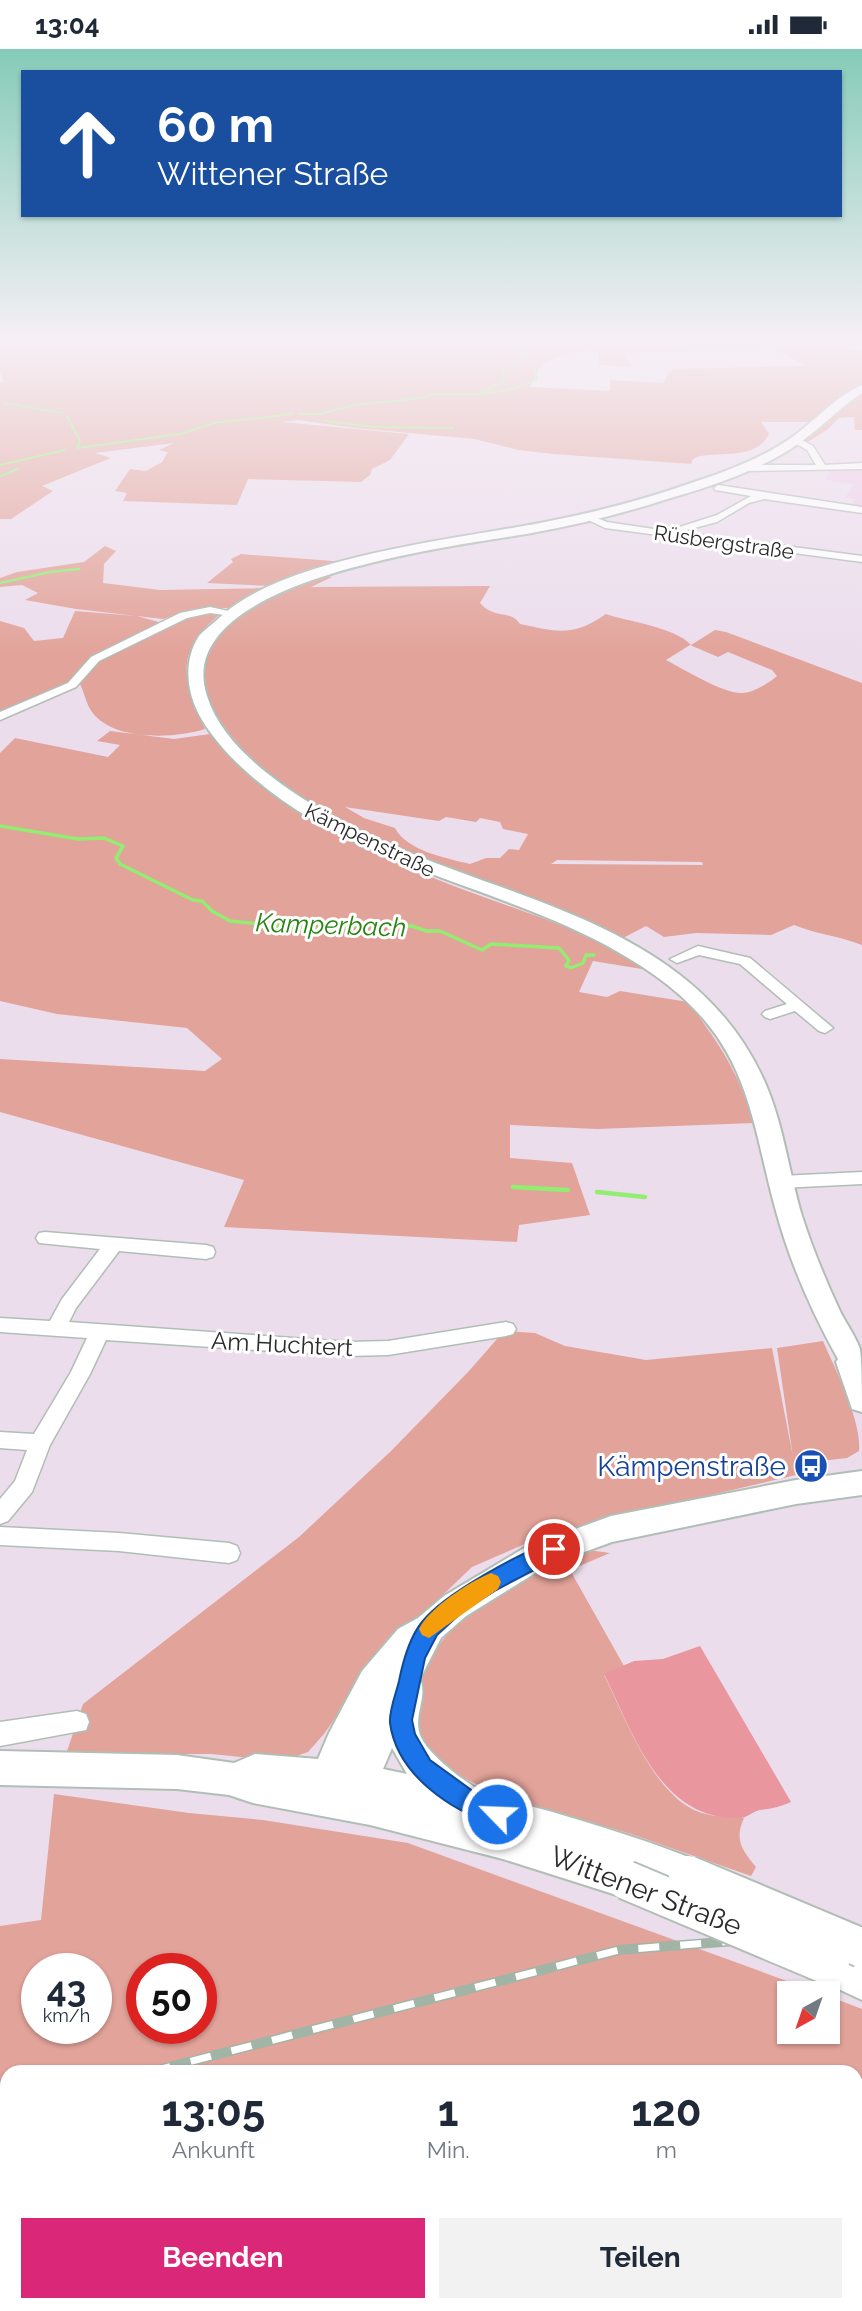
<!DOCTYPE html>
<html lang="de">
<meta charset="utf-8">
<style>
:root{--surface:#fff;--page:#f2f2f3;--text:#1f2937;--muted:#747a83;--accent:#db2777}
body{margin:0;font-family:Raleway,sans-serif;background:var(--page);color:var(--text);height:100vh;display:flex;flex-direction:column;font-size:26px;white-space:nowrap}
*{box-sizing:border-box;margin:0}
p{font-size:23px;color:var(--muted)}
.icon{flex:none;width:38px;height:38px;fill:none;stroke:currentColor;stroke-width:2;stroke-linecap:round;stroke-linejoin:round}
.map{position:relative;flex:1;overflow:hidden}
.side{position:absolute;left:0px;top:2016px;width:863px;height:247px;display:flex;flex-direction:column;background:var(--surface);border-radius:21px 21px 0 0;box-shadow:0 2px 5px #0004}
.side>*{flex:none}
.guide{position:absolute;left:21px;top:21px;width:821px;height:147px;border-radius:0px;box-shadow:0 2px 5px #0004;background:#1a4fa0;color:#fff;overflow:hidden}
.needle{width:46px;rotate:220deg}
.buttons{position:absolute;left:777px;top:1932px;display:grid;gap:14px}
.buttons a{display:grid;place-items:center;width:63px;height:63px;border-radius:0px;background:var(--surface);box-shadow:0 2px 5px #0004;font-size:35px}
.speed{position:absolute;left:21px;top:1904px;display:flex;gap:14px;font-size:35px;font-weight:700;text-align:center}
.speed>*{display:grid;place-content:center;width:91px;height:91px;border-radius:50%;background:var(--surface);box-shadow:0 2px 5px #0004;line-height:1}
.speed small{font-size:18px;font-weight:400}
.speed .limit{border:10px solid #d22;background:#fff;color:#111}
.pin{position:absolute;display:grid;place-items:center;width:60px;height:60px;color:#fff;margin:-30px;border:4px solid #fff;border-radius:50%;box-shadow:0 2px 7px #0007}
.me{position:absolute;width:77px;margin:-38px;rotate:294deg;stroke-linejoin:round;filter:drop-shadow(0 0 5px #0008)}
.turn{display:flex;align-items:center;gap:24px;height:147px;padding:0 21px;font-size:32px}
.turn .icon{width:91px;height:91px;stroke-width:2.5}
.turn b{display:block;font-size:49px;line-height:60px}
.eta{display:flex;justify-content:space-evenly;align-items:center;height:119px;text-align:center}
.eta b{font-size:42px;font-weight:700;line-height:49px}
.primary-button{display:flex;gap:14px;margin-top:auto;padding:14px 21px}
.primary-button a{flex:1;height:80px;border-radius:0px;background:var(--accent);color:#fff;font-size:28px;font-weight:700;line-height:80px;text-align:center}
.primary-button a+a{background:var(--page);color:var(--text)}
.status{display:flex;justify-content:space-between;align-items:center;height:49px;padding:0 35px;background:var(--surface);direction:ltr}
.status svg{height:19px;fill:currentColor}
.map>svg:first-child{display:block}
.education{fill:#eecce9}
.green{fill:#e2a39a;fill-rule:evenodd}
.pitch{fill:#e9969e}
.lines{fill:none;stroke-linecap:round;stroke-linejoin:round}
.stream-far3{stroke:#92ed71;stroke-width:2}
.stream-far2{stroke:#92ed71;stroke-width:2.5}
.stream-far1{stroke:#92ed71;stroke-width:3.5}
.stream{stroke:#92ed71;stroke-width:4.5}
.street-casing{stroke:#b1beb5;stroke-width:3}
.secondary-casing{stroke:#b1beb5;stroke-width:4}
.street{fill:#fff;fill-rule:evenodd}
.secondary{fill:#fff;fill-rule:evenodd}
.rail-casing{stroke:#a0b5a6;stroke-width:10}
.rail{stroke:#fff;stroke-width:7;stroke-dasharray:21;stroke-linecap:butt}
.secondary-bridge-casing{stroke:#b1beb5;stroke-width:42;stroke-linecap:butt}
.secondary-bridge{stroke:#fff;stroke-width:38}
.route{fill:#1a73e8;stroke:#114b97;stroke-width:2}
.slow{fill:#f59e0b}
.labels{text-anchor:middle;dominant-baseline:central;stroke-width:6;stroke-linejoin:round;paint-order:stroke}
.far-street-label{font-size:21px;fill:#2b2b2b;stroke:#fff}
.street-label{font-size:24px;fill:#2b2b2b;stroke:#fff}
.water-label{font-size:26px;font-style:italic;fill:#25850f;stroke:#fff}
.near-transit-label{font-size:28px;fill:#164399;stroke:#fff;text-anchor:end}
.near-street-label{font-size:28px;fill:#2b2b2b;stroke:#fff}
</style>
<div class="status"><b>13:04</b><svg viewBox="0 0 49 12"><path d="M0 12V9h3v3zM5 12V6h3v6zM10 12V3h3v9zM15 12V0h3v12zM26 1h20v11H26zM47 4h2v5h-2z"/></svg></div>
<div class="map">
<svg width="862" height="2262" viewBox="0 0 862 2262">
<rect width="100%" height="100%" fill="#ecddec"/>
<path class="education" d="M829 422H862V459L850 458 855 450 845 449 854 435 826 431Z"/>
<path class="green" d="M0 290H819L825 295 862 302V336L812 373H761L769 385C756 410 726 403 700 407L693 410 691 415 553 405 519 401 474 390 354 379 298 371 282 373 409 385 390 411 372 420 370 426 361 433 248 430 237 456 123 452 127 444 115 442 130 420 146 422 162 413 168 403 159 401 174 394 95 404 111 409 42 437 53 442 11 470H0V334L4 333 0 322ZM775 300 806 317 669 320 674 322 669 323 663 334 610 331V342L530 338C533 332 536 324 540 318 552 306 583 300 599 303V316L633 318 622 304Z
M862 340V381H855L854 368 839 369 827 381 806 394 799 391Z
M105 497 116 502 104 515 103 534 160 541 270 539 228 559H200L163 570 76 560 25 551 38 544 22 536 0 538V529L17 523 84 513Z
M241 505 346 513 273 537 207 534 233 513 231 510Z
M323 526 332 528 311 538 490 537 480 554C495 571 510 560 520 575 558 583 573 588 606 565 629 573 675 578 691 596L715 581 726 583 862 634V896C839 887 816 885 794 876L771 886 696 884 664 888 646 877 623 889C546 853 464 831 386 796 323 768 144 663 226 579 252 552 290 539 323 526ZM690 596 718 608 728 603 772 621 777 627C769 634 753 644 742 644 724 645 683 620 666 611ZM345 758 439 772 446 768 476 773 480 769 500 773 503 780 528 785 519 801 509 800 500 809H486L470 815C446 809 407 802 395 779L364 769ZM557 811 702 813 703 816 551 815Z
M75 562 137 567 162 574 92 610 68 635 0 665V572L24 579 34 592 63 589Z
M202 564 220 565C173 604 183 631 205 680 174 690 113 692 92 663 86 655 84 642 79 633L97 612 184 567Z
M110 682 174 690 210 685C281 762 370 806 467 842 532 866 595 884 654 922L593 912 579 943 607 948 620 942 688 953C721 997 737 1021 754 1074L597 1080 510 1076V1109L572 1114 590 1166 519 1176 517 1193 224 1178 244 1131 0 1063V1010L205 1022 222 1010 187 979 57 965 0 952V704L15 689 108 708 120 696 97 692Z
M504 1282 535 1284 565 1297 646 1311 772 1299 793 1408 777 1299 823 1292C835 1320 862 1372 859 1402L847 1409 794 1415 796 1426 550 1484 472 1518 377 1609 324 1685 308 1703 282 1712 211 1705H66L83 1655 299 1488 391 1402 469 1322Z
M581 1500 610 1504 570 1521 624 1617 604 1626C624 1666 648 1732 687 1757 704 1768 724 1768 744 1769 734 1791 742 1801 756 1818L751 1827C711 1813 671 1799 631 1785 575 1767 452 1745 422 1692 410 1671 415 1646 424 1625 449 1560 520 1526 581 1500Z
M54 1745 189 1764 263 1771 408 1794 820 1944H789V1983H828V1947L862 1960V2262H0V1877L41 1871ZM37 1920H96V1979H37ZM142 1920H201V1979H142ZM7 2023H856V2256H7Z"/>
<path class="pitch" d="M700 1597 791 1753C779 1758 772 1760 760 1761 753 1762 747 1769 740 1769 660 1772 634 1685 604 1625L634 1612 663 1610Z"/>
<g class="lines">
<path class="stream-far3" d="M481 345 510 341 537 330 534 314
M5 354 63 364
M299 365H319L355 356 422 349 433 345H479L502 333 504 319 519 310 530 308 508 294 525 290
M67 367 80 392 77 399 180 385 214 374 293 365
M325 372 374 378 453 379
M0 416 65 401
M0 427 18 420"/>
<path class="stream-far2" d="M0 534 50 523 79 520"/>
<path class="stream-far1" d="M0 777 78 790 104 789 123 797 116 809 120 815 193 851 202 852 212 862 230 872 312 880 367 876 412 877 426 882H440L482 901 491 895 559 899 569 911 566 917 571 919 583 914 586 906H594"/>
<path class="stream" d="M513 1138 568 1141
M597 1143 645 1148"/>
<g class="street-casing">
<path id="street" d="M796 388 813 397 825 416 862 414V420L742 422 738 419 742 416H816L807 401 793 393Z
M718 436 862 458V464L764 450 749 454 717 473 679 483 862 507V513L605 479 582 468 587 465 607 473 667 482 717 466 751 447 715 441 714 439Z
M210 558 237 564 232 567 210 564 187 569 99 612 76 638 0 671V663L68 634 91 608 180 564Z
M698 897 750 909 833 979 825 984 819 982 795 962 770 970 765 968 762 965 765 962 787 955 740 915 699 906 677 914 670 910Z
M862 1123V1135L781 1139 772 1133 781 1127Z
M45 1183 206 1196 213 1198 215 1203 213 1208 206 1210 119 1202 76 1259 69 1273 349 1293 388 1292 506 1273 513 1275 516 1280 513 1285 506 1287 388 1306 349 1307 106 1291 90 1325 50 1396 32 1443 8 1472 0 1475V1450L15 1432 27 1401 0 1399V1383L34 1385 71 1323 87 1289 0 1283V1269L50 1272 62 1250 100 1200 39 1194 36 1189 39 1184Z
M0 1478 119 1484 229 1494 237 1497 240 1504 237 1511 229 1514 119 1502 0 1496Z
M77 1662 86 1665 89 1673 86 1681 0 1697V1673Z"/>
</g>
<g class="secondary-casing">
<path id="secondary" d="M862 336V344C839 359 821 379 798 395 759 422 710 438 664 451 621 465 576 476 532 484 459 497 168 529 207 647 222 695 273 731 313 756 459 849 680 853 762 1027 783 1071 788 1120 802 1167 812 1198 825 1230 839 1260 845 1273 855 1286 860 1300 862 1317 862 1344 862 1363L852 1360 836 1313 838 1310C812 1263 790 1214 776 1162 757 1095 752 1028 706 973 677 938 639 914 600 893 483 833 349 814 249 725 231 709 215 692 202 671 187 646 182 613 199 587 204 581 213 575 219 569 283 508 452 491 540 474 592 464 644 451 694 433 728 422 762 409 791 389 815 372 835 348 862 336Z
M862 1422V1446L796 1455 612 1493 548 1516 466 1567 441 1589 420 1630C428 1648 413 1666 420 1686 427 1705 466 1734 483 1743 496 1751 532 1757 549 1762 600 1777 652 1793 701 1813L706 1826 701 1839 688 1844 643 1829 639 1844 626 1849 503 1810 370 1776 253 1754 229 1746 177 1740 0 1736V1702L177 1706 234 1714 255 1705 318 1710 329 1684 362 1622 398 1580 418 1569 444 1547 526 1498 611 1467 796 1431ZM392 1699 407 1725 383 1720Z
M830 1898 862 1912V1951L817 1930 811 1917 817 1904Z"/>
</g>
<use href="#street" class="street"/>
<use href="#secondary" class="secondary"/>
<g class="rail-casing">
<path id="rail" d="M150 2023 619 1901 862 1882
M0 2063 7 2061"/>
</g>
<use href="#rail" class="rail"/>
<g class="secondary-bridge-casing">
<path id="secondary-bridge" d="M688 1826 862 1899
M626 1831 830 1917"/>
</g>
<use href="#secondary-bridge" class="secondary-bridge"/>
</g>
<linearGradient id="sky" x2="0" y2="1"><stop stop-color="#85cbb8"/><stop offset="0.48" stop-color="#f6f0f6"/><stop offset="1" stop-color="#f6f0f6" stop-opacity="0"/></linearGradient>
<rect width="862" height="606" fill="url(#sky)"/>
<path class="route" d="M554 1492 561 1494 564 1500 561 1507 496 1541 462 1563 437 1586 425 1609 412 1671 415 1685 430 1711 481 1748 505 1757 509 1765 505 1773 497 1776C451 1762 397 1726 390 1674 389 1661 396 1645 399 1632 403 1612 409 1589 422 1573 445 1544 520 1504 554 1492Z"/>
<path class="slow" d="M491 1524 498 1527 501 1533 498 1540 429 1589 422 1586 419 1580C428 1560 470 1532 491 1524Z"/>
<defs>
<g id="bus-disc" transform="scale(1.75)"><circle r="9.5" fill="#1a4fb4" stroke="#fff"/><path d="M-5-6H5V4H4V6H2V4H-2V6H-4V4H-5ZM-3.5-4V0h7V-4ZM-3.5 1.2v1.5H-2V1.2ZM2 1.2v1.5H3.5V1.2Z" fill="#fff"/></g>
</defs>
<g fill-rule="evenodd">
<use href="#bus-disc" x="811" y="1417"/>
</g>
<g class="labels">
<g class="far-street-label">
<text transform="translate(724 493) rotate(8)">Rüsbergstraße</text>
<text transform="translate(370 791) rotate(26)">Kämpenstraße</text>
</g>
<g class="street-label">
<text transform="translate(282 1295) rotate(3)">Am Huchtert</text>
</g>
<g class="water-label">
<text transform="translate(331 876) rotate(2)">Kamperbach</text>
</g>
<g class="near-transit-label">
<text x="786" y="1417">Kämpenstraße</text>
</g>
<g class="near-street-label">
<text transform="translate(646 1842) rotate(21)">Wittener Straße</text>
</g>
</g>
</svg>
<div class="buttons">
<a><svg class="needle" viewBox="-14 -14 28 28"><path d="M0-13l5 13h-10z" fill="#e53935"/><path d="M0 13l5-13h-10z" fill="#747a83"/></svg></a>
</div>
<div class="speed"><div>43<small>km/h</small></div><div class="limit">50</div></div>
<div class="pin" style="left:554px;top:1500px;background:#d93025"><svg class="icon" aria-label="arrive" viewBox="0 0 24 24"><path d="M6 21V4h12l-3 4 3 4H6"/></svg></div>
<svg class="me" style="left:497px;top:1765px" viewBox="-20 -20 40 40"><circle r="17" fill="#1a73e8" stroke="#fff" stroke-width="3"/><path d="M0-11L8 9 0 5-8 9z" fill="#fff"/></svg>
<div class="guide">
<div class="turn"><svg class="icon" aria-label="ahead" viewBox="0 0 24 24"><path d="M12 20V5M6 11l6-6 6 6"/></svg><div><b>60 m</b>Wittener Straße</div></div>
</div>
<section class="side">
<div class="eta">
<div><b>13:05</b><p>Ankunft</p></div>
<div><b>1</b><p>Min.</p></div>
<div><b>120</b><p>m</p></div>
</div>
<div class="primary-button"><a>Beenden</a><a>Teilen</a></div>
</section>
</div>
